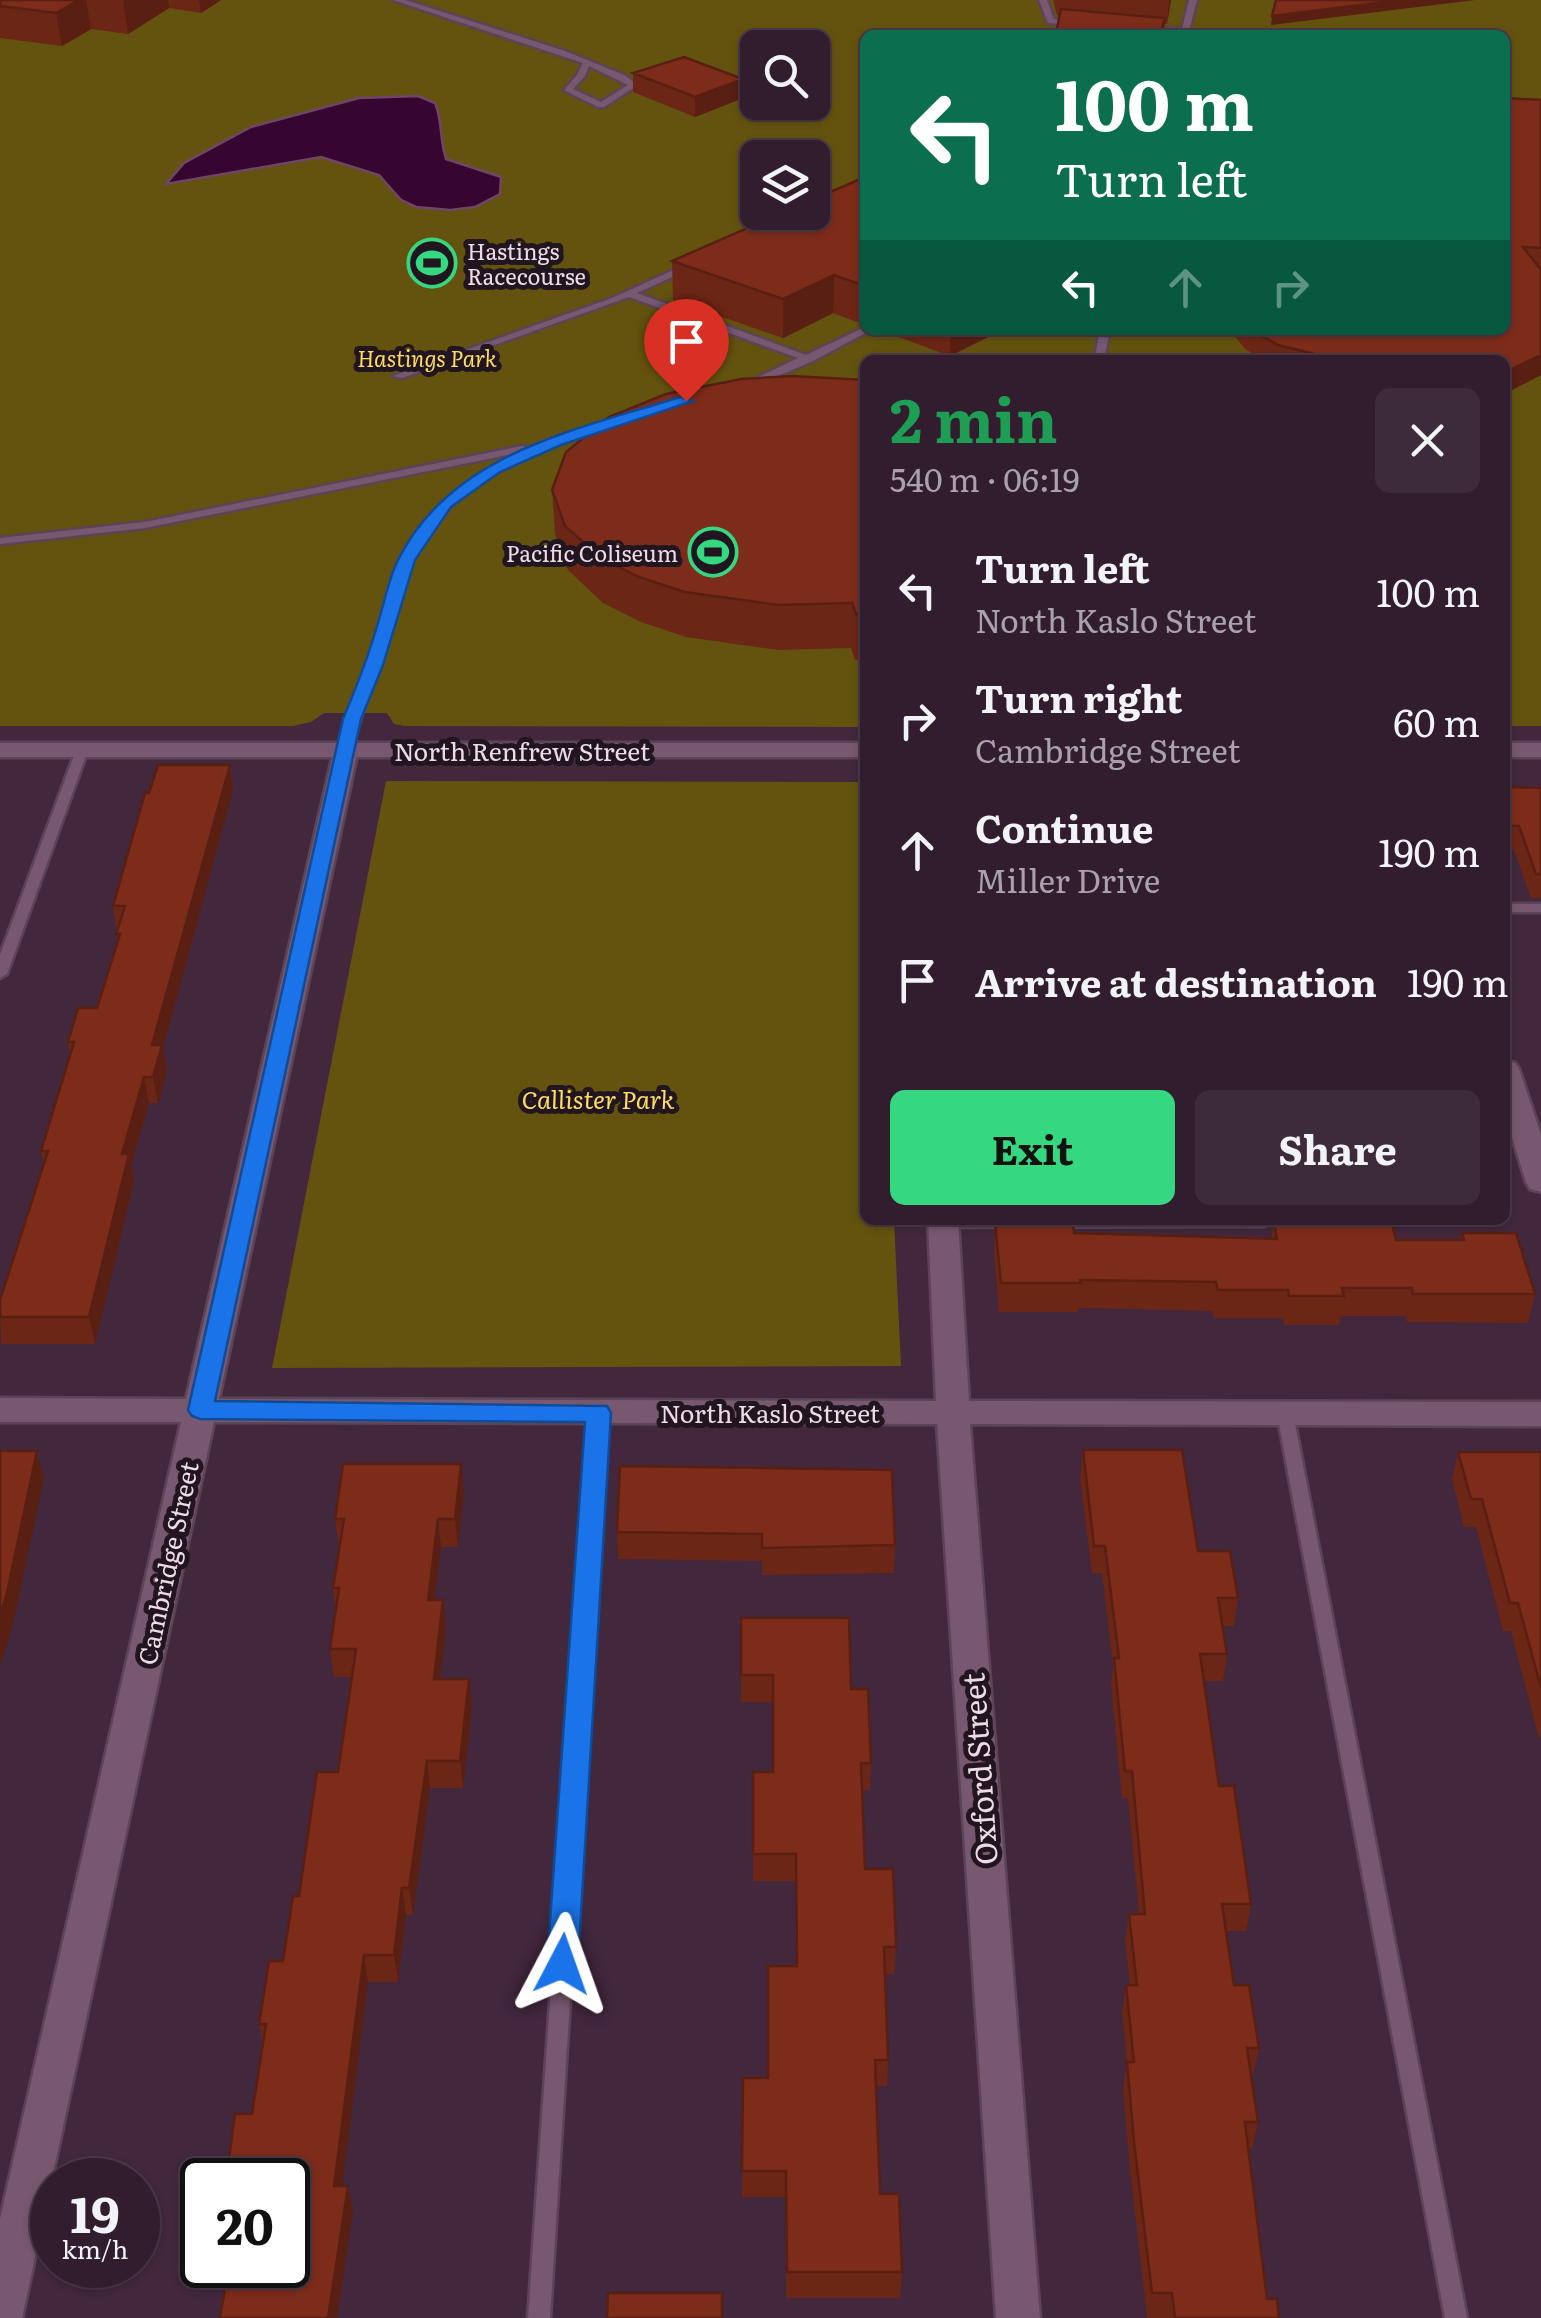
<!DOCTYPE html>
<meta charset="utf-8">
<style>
:root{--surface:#321d2e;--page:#3d2a3a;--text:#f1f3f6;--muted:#a8a2aa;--line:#4d3b4a;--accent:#35d881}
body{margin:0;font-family:Literata,serif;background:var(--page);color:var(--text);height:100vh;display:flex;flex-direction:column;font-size:38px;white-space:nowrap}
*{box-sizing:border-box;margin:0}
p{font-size:32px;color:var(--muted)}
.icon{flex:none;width:55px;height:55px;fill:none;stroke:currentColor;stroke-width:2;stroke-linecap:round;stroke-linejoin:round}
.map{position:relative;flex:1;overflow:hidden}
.side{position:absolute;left:860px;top:355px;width:650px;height:870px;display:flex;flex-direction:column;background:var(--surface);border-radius:15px;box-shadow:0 2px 8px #0004,0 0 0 2px var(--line)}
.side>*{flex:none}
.top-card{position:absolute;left:860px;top:30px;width:650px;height:305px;border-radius:15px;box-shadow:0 2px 8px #0004,0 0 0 2px var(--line);background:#0b6e4f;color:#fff;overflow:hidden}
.fabs{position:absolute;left:740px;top:30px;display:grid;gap:20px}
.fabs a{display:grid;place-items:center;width:90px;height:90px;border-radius:15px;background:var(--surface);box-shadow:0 2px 8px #0004,0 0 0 2px var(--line);font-size:50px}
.speed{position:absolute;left:30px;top:2158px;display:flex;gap:20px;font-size:50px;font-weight:700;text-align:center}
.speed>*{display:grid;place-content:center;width:130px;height:130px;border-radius:50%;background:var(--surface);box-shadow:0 2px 8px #0004,0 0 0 2px var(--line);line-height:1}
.speed small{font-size:25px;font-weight:400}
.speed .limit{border:5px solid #111;border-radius:15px;background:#fff;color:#111}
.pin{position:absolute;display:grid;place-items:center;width:85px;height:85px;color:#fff;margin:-102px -42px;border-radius:50% 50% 50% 0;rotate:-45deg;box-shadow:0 0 10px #0007}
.pin .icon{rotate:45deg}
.me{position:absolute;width:110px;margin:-55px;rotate:4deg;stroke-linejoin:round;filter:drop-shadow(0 0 8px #0008)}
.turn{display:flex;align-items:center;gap:35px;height:210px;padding:0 30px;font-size:45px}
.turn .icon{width:130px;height:130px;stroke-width:2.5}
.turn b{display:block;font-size:70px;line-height:85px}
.lanes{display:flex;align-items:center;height:95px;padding:0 30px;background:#0003;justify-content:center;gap:50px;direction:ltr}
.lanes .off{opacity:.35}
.round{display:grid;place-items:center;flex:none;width:105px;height:105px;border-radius:15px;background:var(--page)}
.overview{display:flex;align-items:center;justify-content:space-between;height:170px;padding:0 30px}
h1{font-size:60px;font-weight:700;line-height:75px;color:#1e9e55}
.action{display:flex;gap:20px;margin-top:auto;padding:20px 30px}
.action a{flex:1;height:115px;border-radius:15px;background:var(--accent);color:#111;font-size:40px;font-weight:700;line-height:115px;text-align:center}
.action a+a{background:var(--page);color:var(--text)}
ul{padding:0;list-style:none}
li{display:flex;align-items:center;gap:30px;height:130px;padding:0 30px}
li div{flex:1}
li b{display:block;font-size:38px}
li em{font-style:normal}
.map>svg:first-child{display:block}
.green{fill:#64530f;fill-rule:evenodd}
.water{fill:#370630;stroke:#6e4667;stroke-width:2.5}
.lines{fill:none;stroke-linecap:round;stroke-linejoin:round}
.lane-casing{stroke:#5b4456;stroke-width:5}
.street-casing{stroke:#5b4456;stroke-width:5}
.secondary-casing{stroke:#5b4456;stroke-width:5}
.lane{fill:#775870;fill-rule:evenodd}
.street{fill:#775870;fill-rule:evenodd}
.secondary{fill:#775870;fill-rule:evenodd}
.wall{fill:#6c2616}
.shaded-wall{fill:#581f12}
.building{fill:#7d2c1a;stroke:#581f12;stroke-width:2.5}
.route{fill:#1a73e8;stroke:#114b97;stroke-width:2.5}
.labels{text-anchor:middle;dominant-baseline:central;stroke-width:10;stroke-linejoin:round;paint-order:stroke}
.far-poi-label{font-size:22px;fill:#eddbe8;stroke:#21151f;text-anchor:start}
.far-park-label{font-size:22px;font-style:italic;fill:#fedd60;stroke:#21151f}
.street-label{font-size:25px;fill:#eddbe8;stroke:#21151f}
.park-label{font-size:25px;font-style:italic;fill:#fedd60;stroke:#21151f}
.near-street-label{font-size:30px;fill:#eddbe8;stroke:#21151f}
</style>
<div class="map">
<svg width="1541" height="2318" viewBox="0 0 1541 2318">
<rect width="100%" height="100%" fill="#42273d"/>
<path class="green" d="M43 0H1541V726H1505V360H865V727L405 726 394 724 387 713H324L311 722 293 726H0V24ZM865 35H1505V330H865ZM758 48H812V102H758ZM758 158H812V212H758Z
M386 781 865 782V1220H894L901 1366 272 1368Z"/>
<path class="water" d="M418 96 435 103C443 122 439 137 446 159L501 177 500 194 475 207 450 210 416 207 401 200 379 175 321 157 166 184 184 163 251 127 359 98Z"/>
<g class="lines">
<g class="lane-casing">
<path id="lane" d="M393 0H405L565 51 624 75 638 85 604 107H598L564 90 577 75 583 63ZM589 66 628 85 601 102 573 89 585 76Z
M1039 0H1047L1054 19 1079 23 1075 25 1048 23Z
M1189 0H1197L1188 35 1144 29 1148 27 1182 29Z
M689 263 692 264V268L637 293 806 355 863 328 871 330 813 361 752 387 747 384 748 382 798 358 629 297 402 378 393 376 612 298Z
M1100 330H1110L1104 360H1094Z
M611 420 620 422 557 445 498 472 471 490 447 510 428 534 412 561 402 586 381 664 361 717 352 750 346 754 340 750 342 739C351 709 364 681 373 651 381 624 386 596 397 570 420 513 469 477 522 452L145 528 0 544V538L145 522 522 446 526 447V450Z
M82 746 88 750 7 974 0 978V955L76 750Z
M1505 904H1541V912H1505Z
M937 1220H1272L1273 1221 1265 1226 943 1227 938 1226Z
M599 1407 605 1409 607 1413 550 2318H528L591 1413 593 1409Z
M1285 1407 1291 1409 1293 1413 1467 2318H1445L1277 1413 1279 1409Z"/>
</g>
<g class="street-casing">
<path id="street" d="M346 743 358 750 219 1399 936 1401 928 1220H958L969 1401 1541 1402V1426L970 1424 1040 2318H996L937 1424 214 1422 22 2318H0V2219L181 1422H0V1398L186 1399 334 750Z"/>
</g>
<g class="secondary-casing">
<path id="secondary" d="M0 743H865V757H0Z
M1505 743H1541V757H1505Z
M1505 1060 1515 1063 1519 1069 1541 1135V1192L1530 1189 1526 1182 1505 1115Z"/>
</g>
<use href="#lane" class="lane"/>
<use href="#street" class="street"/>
<use href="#secondary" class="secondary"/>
</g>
<path class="wall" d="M2 0H221L201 13 169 8 128 34 91 29 62 46 0 38V1Z
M1053 0H1171L1167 24H1165L1164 35H1056L1060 16 1057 15Z
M633 73 743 98 695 117 633 92Z
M1541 100V375L1506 393 1505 360H1264L1245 349 1230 330H1505Z
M865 177V325L833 313 783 338 673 300 672 261Z
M879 330H1002L950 356Z
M865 380V660H855L851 648 778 650 686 637 641 622 603 603 568 570 555 534 552 490Z
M230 765 233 790 163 1048 167 1071 158 1103H149L131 1166 134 1181 95 1344H1L0 1300 44 1163 41 1151 70 1056 68 1042 97 1008 118 942 113 906 149 793Z
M1505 787 1541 788V898H1531L1514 850H1505Z
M1333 1220H1390L1396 1240H1460L1462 1233 1535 1294 1528 1323 1407 1322 1406 1316H1341L1339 1325H1284L1283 1318H1214L1212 1311 1078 1308V1312H999L994 1252 995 1223 1074 1233 1271 1239 1274 1223H1334Z
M1083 1450 1198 1551 1238 1598 1234 1626H1222L1227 1654 1223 1681H1204L1219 1786 1251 1904 1246 1931H1226L1234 1985 1259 2048 1253 2075H1251L1258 2122 1252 2149H1248L1267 2299 1279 2318H1147L1130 2169 1123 2089 1127 2062 1122 2012 1126 1985H1130L1125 1941 1129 1914H1139L1128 1798H1122L1111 1685 1113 1665 1102 1573H1092L1080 1478Z
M1458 1452H1541V1738H1539L1511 1631H1503L1476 1527H1464L1452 1479Z
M343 1464H461L464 1491 458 1547H441L434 1600H443L446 1628 440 1679H469L472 1706 463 1788H430L413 1915H406L398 1982H368L342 2186H348L353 2212 337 2318H220L226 2281H221L217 2265H288V2180H226L235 2114H252L263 2044 259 2024 269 1961H283L293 1896H299L317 1772H338L352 1677H334L330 1649 336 1609 333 1588 339 1547 335 1519Z
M620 1466 895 1545 894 1573 762 1575V1561L618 1559 617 1532Z
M741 1618 851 1689 871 1763 870 1790H862L865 1869 896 1947 894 1974H885L888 2060 887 2086H876L880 2194 902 2272 900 2298H786V2197H742L743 2078H768L796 1966V1881H753V1772H773V1702H741Z"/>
<path class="shaded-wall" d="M79 0H86L91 29 62 46 56 13Z
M125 0H168L169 8 128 34 123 1Z
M199 0H221L201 13Z
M1169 0H1171L1167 24Z
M1401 0H1475L1271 25 1272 16Z
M743 79V98L695 117V97Z
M834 275 833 313 783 338V299Z
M951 330H1002L950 356Z
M1541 355V375L1506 393 1510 370Z
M230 765 233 790 163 1048 167 1071 158 1103 153 1077 152 1045Z
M144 1077 149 1103 131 1166 134 1181 95 1344 89 1317 122 1154Z
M37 1451 44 1478 13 1624 0 1666V1615Z
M461 1464 464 1491 458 1547 455 1519Z
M438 1519 441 1547 431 1628 428 1600Z
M443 1600 446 1628 437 1706 434 1679Z
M469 1679 472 1706 463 1788 460 1761Z
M427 1761 430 1788 413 1915 409 1888Z
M402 1888 406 1915 398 1982 394 1955Z
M364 1955 368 1982 339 2212 334 2186Z
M348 2186 353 2212 337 2318H328Z"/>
<path class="building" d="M2 0H79L56 13 0 6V1Z
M1276 0H1401L1272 16Z
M1061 9 1165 18 1160 35H1090L1056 33Z
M684 57 743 79 695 97 633 73Z
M1505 98 1541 100V248L1523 247 1541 270V355L1510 370 1505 368V360H1492L1487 357 1474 360H1339L1278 345 1252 330H1505Z
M865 177V286L834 275 783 299 672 261 784 212H812V200Z
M792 376 865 380V614H856L852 603 778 605 685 592 639 577 601 558 565 526 552 490 566 452 609 417 666 394 741 379Z
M158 765H230L152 1045H162L153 1077H144L122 1154H129L89 1317H0V1300L48 1151H41L74 1042H68L78 1008H97L120 934H116L125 906H113L145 793H149Z
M1505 787 1541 788V874H1536L1519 826H1505Z
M1345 1220H1391L1396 1240H1464L1462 1233H1516L1535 1294H1413L1412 1288H1342L1344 1296H1289L1288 1290H1218L1216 1282 1080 1280 1081 1283H1001L995 1223H1073L1074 1233 1277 1239 1274 1223H1345Z
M1083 1450H1182L1198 1551H1230L1238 1598H1218L1227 1654H1200L1219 1786H1234L1251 1904H1222L1234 1985H1249L1259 2048H1247L1258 2122H1245L1267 2299H1277L1279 2318H1175L1172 2293H1152L1134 2142 1127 2062H1134L1126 1985H1137L1129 1914H1145L1132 1771H1125L1114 1658H1119L1105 1546H1094Z
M0 1451H37L6 1597 0 1615Z
M1458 1452H1541V1688L1518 1603H1510L1482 1499H1471Z
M343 1464H461L455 1519H438L428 1600H443L434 1679H469L460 1761H427L409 1888H402L394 1955H364L334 2186H348L328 2318H220L229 2265H288V2180H226L235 2114H252L266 2024H259L269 1961H283L293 1896H299L317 1772H338L356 1649H330L339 1588H333L344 1519H335Z
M620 1466 892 1470 895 1545 762 1548V1534L617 1532Z
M741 1618H849L851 1689H868L871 1763H861L865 1869H893L896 1947H884L888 2060H875L880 2194H899L902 2272H787L786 2171H742L743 2078H768V1966H797L796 1854H753V1772H773V1675H741Z
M608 2293H722V2318H607Z"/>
<path class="route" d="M680 397 693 401 561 445 500 472 451 507 415 560 383 665 361 719 215 1401 607 1406 611 1413 578 1964 573 1974 562 1977 551 1974 547 1964 585 1422 200 1419 192 1416 188 1410 343 719C356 688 368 658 377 626 384 605 388 580 398 560 451 453 576 430 680 397Z"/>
<defs>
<g id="stadium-ring" transform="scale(2.5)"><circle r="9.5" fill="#21151f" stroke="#35d881" stroke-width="1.5"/><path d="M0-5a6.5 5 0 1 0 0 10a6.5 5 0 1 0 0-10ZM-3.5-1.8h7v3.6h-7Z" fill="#35d881"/></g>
</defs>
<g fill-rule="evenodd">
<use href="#stadium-ring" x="432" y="263"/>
<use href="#stadium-ring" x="713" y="552"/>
</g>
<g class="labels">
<g class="far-poi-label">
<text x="467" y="250">Hastings<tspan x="467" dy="25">Racecourse</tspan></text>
<text x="678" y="552" text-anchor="end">Pacific Coliseum</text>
</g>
<g class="far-park-label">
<text x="427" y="357">Hastings Park</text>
</g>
<g class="street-label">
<text x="522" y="750">North Renfrew Street</text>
<text x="770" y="1412">North Kaslo Street</text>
<text transform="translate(167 1563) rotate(-78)">Cambridge Street</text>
</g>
<g class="park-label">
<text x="598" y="1098">Callister Park</text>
</g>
<g class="near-street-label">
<text transform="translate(978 1769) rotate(-94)">Oxford Street</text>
</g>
</g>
</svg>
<div class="fabs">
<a><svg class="icon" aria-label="search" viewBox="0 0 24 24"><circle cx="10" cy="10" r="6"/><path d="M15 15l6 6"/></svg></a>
<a><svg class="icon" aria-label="layers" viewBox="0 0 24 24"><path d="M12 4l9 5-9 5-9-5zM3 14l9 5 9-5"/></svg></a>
</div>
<div class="speed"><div>19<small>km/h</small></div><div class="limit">20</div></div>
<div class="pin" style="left:686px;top:401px;background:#d93025"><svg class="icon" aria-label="arrive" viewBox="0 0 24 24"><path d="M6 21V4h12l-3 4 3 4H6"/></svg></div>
<svg class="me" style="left:562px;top:1964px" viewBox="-20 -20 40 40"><path d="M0-17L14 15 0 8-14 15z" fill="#1a73e8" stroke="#fff" stroke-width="4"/></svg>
<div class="top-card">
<div class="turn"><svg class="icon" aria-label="left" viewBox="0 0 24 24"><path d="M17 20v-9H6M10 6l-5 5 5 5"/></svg><div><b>100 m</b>Turn left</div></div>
<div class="lanes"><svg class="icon" aria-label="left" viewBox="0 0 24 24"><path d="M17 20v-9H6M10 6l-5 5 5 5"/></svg><svg class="icon off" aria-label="ahead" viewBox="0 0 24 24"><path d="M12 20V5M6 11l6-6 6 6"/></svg><svg class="icon off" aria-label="right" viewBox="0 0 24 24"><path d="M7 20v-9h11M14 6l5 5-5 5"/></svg></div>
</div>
<section class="side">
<div class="overview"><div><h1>2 min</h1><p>540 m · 06:19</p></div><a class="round"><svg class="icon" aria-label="close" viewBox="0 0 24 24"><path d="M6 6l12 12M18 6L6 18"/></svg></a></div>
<ul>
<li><svg class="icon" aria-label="left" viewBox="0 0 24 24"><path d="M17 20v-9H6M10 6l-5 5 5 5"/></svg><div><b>Turn left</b><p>North Kaslo Street</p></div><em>100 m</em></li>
<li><svg class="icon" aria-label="right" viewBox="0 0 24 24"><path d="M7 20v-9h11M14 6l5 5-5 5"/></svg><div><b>Turn right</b><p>Cambridge Street</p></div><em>60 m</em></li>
<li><svg class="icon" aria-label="ahead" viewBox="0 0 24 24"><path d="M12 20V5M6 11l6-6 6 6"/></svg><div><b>Continue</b><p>Miller Drive</p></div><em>190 m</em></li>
<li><svg class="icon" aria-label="arrive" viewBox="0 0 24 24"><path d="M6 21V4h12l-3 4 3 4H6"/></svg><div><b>Arrive at destination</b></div><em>190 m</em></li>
</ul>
<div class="action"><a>Exit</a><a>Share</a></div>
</section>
</div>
